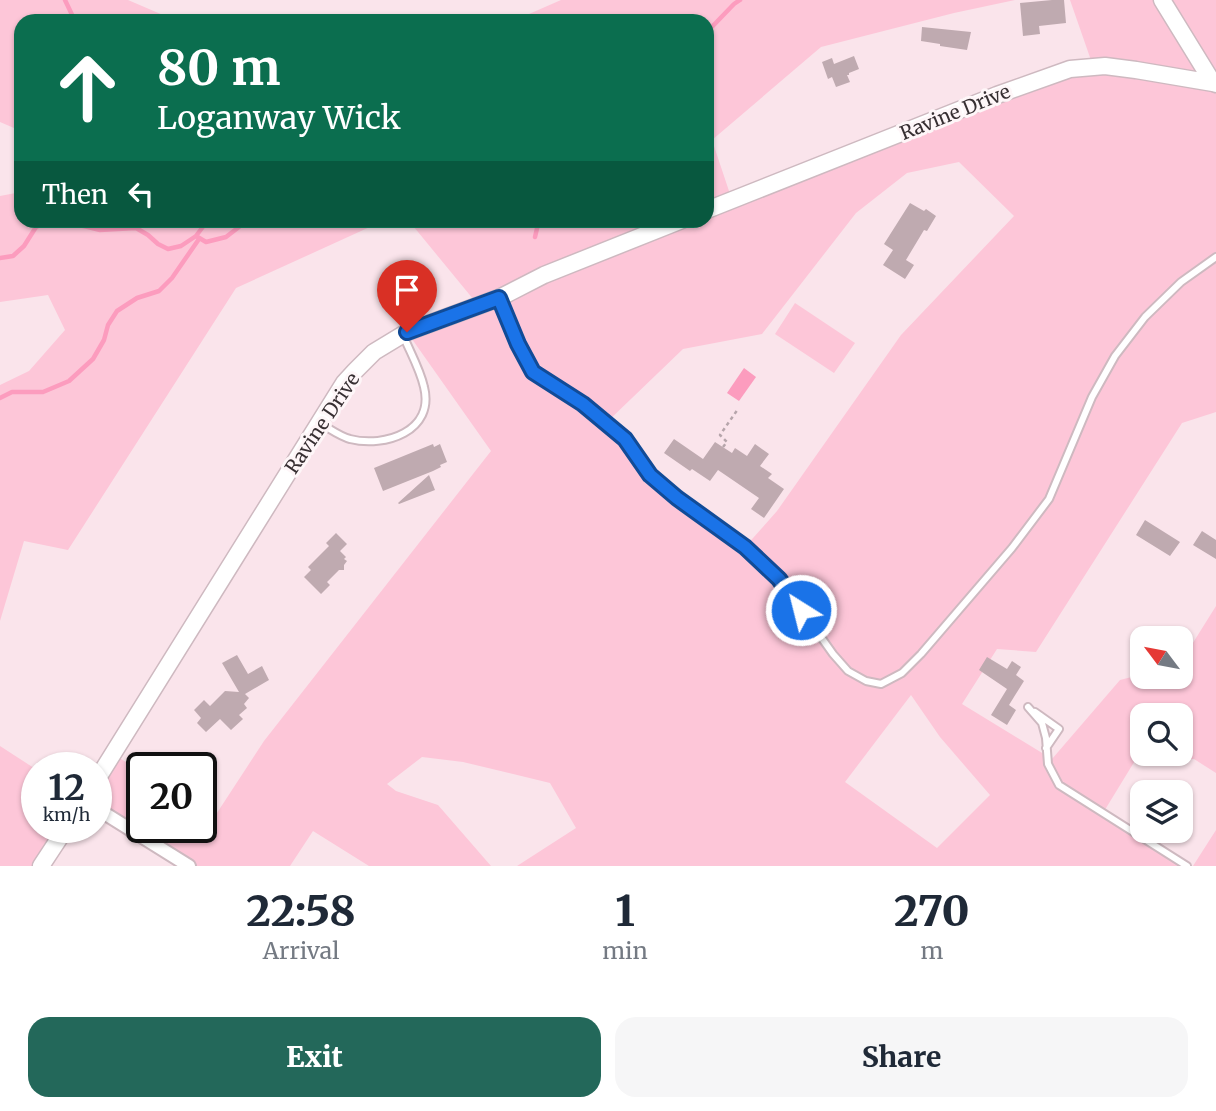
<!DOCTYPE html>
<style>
:root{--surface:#fff;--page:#f6f6f7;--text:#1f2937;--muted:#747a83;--accent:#23685a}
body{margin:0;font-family:Merriweather,serif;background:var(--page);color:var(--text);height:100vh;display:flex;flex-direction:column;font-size:26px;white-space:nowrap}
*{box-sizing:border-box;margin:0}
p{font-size:23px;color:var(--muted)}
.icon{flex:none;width:38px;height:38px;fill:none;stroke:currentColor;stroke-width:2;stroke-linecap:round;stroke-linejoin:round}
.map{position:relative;height:866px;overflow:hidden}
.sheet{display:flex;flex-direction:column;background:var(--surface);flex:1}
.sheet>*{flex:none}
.banner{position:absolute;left:14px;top:14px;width:700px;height:214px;border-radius:21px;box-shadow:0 2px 5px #0004;background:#0b6e4f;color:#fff;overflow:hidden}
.needle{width:46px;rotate:302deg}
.fabs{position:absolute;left:1130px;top:626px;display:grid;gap:14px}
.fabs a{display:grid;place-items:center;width:63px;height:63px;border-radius:14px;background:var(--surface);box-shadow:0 2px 5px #0004;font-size:35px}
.speed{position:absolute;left:21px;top:752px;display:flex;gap:14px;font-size:35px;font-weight:700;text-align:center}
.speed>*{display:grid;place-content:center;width:91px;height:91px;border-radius:50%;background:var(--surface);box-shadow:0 2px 5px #0004;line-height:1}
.speed small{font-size:18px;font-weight:400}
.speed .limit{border:4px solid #111;border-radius:10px;background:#fff;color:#111}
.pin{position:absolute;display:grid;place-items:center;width:60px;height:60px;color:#fff;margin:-72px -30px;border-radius:50% 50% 50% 0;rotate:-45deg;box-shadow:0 0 7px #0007}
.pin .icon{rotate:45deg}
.me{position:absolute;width:77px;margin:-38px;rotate:324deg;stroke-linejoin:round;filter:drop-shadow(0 0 5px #0008)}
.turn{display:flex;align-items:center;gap:24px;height:147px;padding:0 28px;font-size:32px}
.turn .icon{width:91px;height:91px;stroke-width:2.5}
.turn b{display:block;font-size:49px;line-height:60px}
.then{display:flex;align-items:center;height:66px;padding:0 28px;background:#0003;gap:14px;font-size:26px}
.eta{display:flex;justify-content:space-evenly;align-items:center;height:119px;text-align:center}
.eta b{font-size:42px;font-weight:800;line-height:49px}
.action{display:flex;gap:14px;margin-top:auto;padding:14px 28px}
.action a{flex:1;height:80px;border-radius:21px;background:var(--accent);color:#fff;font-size:28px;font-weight:800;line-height:80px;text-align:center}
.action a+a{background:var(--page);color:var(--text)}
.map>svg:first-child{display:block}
.green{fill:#fdc6d8;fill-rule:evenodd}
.water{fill:#fc9cbe}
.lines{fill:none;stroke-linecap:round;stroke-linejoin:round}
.stream{stroke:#fc9cbe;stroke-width:4.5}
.building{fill:#bfaab0}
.service-casing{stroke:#ceb9c0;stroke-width:10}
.minor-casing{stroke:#ceb9c0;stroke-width:16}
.tertiary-casing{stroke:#ceb9c0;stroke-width:19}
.path{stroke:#b6a5ab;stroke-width:2.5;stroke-dasharray:3.5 3.5;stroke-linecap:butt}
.service{stroke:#fff;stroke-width:6}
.minor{stroke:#fff;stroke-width:12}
.tertiary{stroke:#fff;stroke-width:16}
.route-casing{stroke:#114b97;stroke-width:18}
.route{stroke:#1a73e8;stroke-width:12}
.labels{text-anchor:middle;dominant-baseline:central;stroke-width:6;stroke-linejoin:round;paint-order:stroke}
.street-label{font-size:19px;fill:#372f32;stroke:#fef6f8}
</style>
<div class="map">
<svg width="1216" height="866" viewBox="0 0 1216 866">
<rect width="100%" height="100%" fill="#fae4eb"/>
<path class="green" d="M0 0H128L177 21H21V131L0 122Z
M561 0H1015L954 13 821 47 712 140 732 200 1093 66 1070 0H1216V412L1182 423 1036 652 997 649 962 704 1052 759 1120 680 1143 674V677H1181V662L1216 606V773L1194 759H1136L1103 813 1187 866H517L576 828 550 783 463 762 422 757 387 784 396 791 438 805 491 866H369L313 831 290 866H189L96 808V781L113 754 142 772V828H201V808L215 816 264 741 491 451 407 332 478 305 409 221 707 220V21H513ZM959 162 1014 216 901 335 777 511 745 547 650 475 625 439 606 423 683 349 762 334 856 213 907 173ZM911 695 940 737 990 795 937 848 845 782ZM1143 716H1181V754H1143Z
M21 192V220L383 221 236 288 68 550 24 541 0 621V385L29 371 65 330 48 295 0 302V196Z
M795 303 855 343 834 373 775 334Z
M0 746 37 770V828H66L41 866H0Z
M1216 830V866H1193Z"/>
<path class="water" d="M744 368 756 377 739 401 727 393Z"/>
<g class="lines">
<path class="stream" d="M65 0 75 21
M707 32 734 4 740 0
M196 236 208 220
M535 237 539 220
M0 258 13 256 24 246 36 227 47 222 84 226 100 230 136 228 148 235 158 244 168 249 181 246 196 236 206 242 226 237 248 220
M0 398 12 392H43L69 381 93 359 104 340 108 325 117 311 137 298 159 291 172 278 199 239"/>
</g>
<path class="building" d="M1052 0H1064L1066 23 1039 26 1040 34 1023 36 1020 3Z
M922 27 971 32 967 50 940 46V44L921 41Z
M854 56 859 69 849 73V75H847L850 82 836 87 832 77 828 79 822 62 832 58 834 64Z
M910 203 924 211 926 209 936 216 927 231 924 230 906 260 914 265 905 279 883 265 893 250 884 244Z
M674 439 703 459 715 442 732 453 735 448 747 456 755 444 769 454 760 466 772 474 768 478 784 489 764 518 751 509 759 498 718 470 710 481 692 469 690 471 664 453Z
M433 444 434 447 440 444 447 462 440 465 441 467 433 471 383 491 374 468Z
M429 475 435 490 399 504 398 503Z
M1145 520 1180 542 1170 556 1136 535Z
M1202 531 1216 540V559L1193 545Z
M336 533 347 544 340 551 346 557 344 559 347 561 344 565V570H339L327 582 330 585 321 594 304 577 311 570 308 567 329 546 326 543Z
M237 655 248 674 262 666 269 680 245 694 249 698 244 704 247 708 239 715 243 719 231 730 220 719 206 732 197 723 201 718 194 710 204 700 210 706 225 691 239 692 222 663Z
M987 657 1007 669 1012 661 1021 667 1016 675 1024 681 1009 705 1016 710 1007 725 991 715 1007 689 979 670Z"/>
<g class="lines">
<g class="service-casing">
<path id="service" d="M499 300 518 344 533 372 583 404 625 439 650 475 677 498 745 547 779 578 833 654 848 671 866 681 881 684 902 673 921 654 1012 548 1049 499 1092 397 1115 356 1145 317 1181 282 1216 257
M321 424C330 429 341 437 350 439 385 448 435 431 424 387 420 369 410 352 403 335
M1028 707 1042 723 1046 738 1048 764 1059 785 1187 866
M1035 712 1059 729 1046 748"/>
</g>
<g class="minor-casing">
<path id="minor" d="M96 808 189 866"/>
</g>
<g class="tertiary-casing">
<path id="tertiary" d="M1162 0 1213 83 1216 84
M707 210 997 95 1070 69 1105 66 1136 70 1213 83
M96 781 344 383 355 371 374 352 407 332 499 298 544 275 682 220
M41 866 66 828"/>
</g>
<path class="path" d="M723 447 727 442 720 435 738 409"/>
<use href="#service" class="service"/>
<use href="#minor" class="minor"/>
<use href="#tertiary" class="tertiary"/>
</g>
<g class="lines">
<g class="route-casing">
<path id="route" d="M407 332 499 298 518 344 533 372 583 404 625 439 650 475 677 498 745 547 779 579 801 610"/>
</g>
<use href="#route" class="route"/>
</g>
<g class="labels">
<g class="street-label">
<text transform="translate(955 112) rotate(-22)">Ravine Drive</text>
<text transform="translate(322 423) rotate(-56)">Ravine Drive</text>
</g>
</g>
</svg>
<div class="fabs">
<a><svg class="needle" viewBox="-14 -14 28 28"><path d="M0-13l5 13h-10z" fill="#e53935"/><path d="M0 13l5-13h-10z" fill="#747a83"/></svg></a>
<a><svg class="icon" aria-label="search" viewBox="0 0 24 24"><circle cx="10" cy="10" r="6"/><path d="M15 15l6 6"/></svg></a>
<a><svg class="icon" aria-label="layers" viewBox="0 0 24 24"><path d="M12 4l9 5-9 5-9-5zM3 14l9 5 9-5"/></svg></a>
</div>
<div class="speed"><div>12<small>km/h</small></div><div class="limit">20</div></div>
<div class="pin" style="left:407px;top:332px;background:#d93025"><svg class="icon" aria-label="arrive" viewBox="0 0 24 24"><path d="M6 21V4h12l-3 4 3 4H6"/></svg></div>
<svg class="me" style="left:801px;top:610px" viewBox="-20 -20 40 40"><circle r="17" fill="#1a73e8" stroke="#fff" stroke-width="3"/><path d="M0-11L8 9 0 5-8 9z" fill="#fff"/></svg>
<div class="banner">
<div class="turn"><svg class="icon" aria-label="ahead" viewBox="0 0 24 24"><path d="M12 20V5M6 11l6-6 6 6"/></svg><div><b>80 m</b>Loganway Wick</div></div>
<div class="then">Then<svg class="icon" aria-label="left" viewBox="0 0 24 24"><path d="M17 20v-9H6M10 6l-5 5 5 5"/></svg></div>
</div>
</div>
<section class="sheet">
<div class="eta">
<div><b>22:58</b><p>Arrival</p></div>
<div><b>1</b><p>min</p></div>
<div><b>270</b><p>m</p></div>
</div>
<div class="action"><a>Exit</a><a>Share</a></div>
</section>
